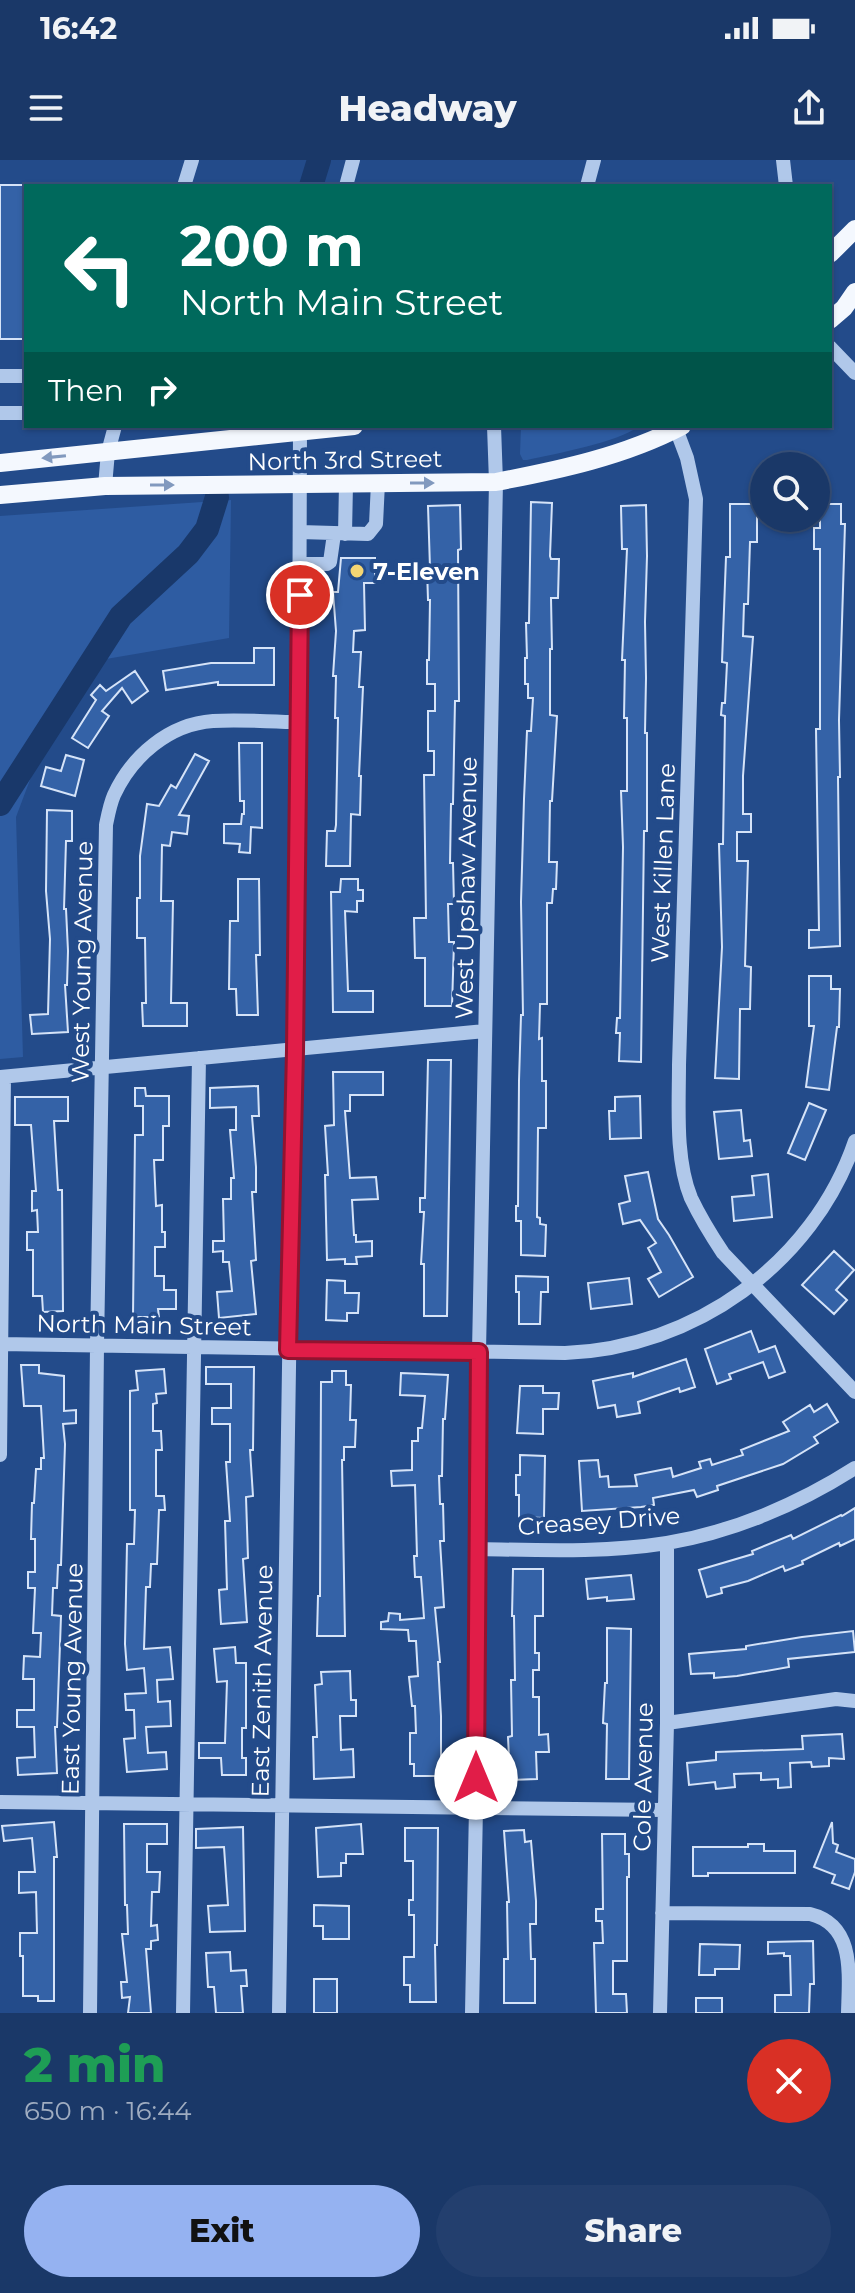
<!DOCTYPE html>
<meta charset="utf-8">
<style>
:root{--surface:#1a3868;--page:#233f6e;--text:#f1f3f6;--muted:#9facc0;--line:#38527c;--accent:#95b2f1}
body{margin:0;font-family:Montserrat,sans-serif;background:var(--page);color:var(--text);height:100vh;display:flex;flex-direction:column;font-size:30px;white-space:nowrap}
*{box-sizing:border-box;margin:0}
p{font-size:26px;color:var(--muted)}
.icon{flex:none;width:44px;height:44px;fill:none;stroke:currentColor;stroke-width:2;stroke-linecap:round;stroke-linejoin:round}
.map{position:relative;height:1853px;overflow:hidden}
.details{display:flex;flex-direction:column;background:var(--surface);flex:1}
.details>*{flex:none}
.hud{position:absolute;left:24px;top:24px;width:808px;height:244px;border-radius:0px;box-shadow:0 2px 6px #0004,0 0 0 2px var(--line);background:#00695c;color:#fff;overflow:hidden}
.controls{position:absolute;left:750px;top:292px;display:grid;gap:16px}
.controls a{display:grid;place-items:center;width:80px;height:80px;border-radius:50%;background:var(--surface);box-shadow:0 2px 6px #0004,0 0 0 2px var(--line);font-size:40px}
.pin{position:absolute;display:grid;place-items:center;width:68px;height:68px;color:#fff;margin:-34px;border:4px solid #fff;border-radius:50%;box-shadow:0 2px 8px #0007}
.me{position:absolute;width:88px;margin:-44px;rotate:0deg;stroke-linejoin:round;filter:drop-shadow(0 0 6px #0008)}
.turn{display:flex;align-items:center;gap:28px;height:168px;padding:0 24px;font-size:36px}
.turn .icon{width:104px;height:104px;stroke-width:2.5}
.turn b{display:block;font-size:56px;line-height:68px}
.then{display:flex;align-items:center;height:76px;padding:0 24px;background:#0003;gap:16px;font-size:30px}
.round{display:grid;place-items:center;flex:none;width:84px;height:84px;border-radius:42px;background:var(--page)}
.summary{display:flex;align-items:center;justify-content:space-between;height:136px;padding:0 24px}
h1{font-size:48px;font-weight:800;line-height:60px;color:#1e9e55}
.button{display:flex;gap:16px;margin-top:auto;padding:16px 24px}
.button a{flex:1;height:92px;border-radius:48px;background:var(--accent);color:#111;font-size:32px;font-weight:800;line-height:92px;text-align:center}
.button a+a{background:var(--page);color:var(--text)}
.status{display:flex;justify-content:space-between;align-items:center;height:56px;padding:0 40px;background:var(--surface);direction:ltr}
.status svg{height:22px;fill:currentColor}
header{display:flex;justify-content:space-between;align-items:center;height:104px;padding:0 24px;background:var(--surface);font-size:36px;font-weight:800}
.map>svg:first-child{display:block}
.green{fill:#2e5ca2}
.lines{fill:none;stroke-linecap:round;stroke-linejoin:round}
.river{stroke:#19386a;stroke-width:24}
.building{fill:#3462a7;stroke:#d5e3f8;stroke-width:2}
.minor{stroke:#b0c8ea;stroke-width:14}
.major{stroke:#f4f8fe;stroke-width:18}
.oneway{fill:#8199be}
.route-casing{stroke:#92132f;stroke-width:20}
.route{stroke:#e11d48;stroke-width:14}
.poi-dot{fill:#f5d673;stroke:#234b8a;stroke-width:3}
.labels{text-anchor:middle;dominant-baseline:central;stroke-width:8;stroke-linejoin:round;paint-order:stroke}
.street-label{font-size:24px;fill:#fff;stroke:#234b8a}
.poi-label{font-size:24px;font-weight:bold;fill:#fff;stroke:#234b8a;text-anchor:start}
</style>
<div class="status"><b>16:42</b><svg viewBox="0 0 49 12"><path d="M0 12V9h3v3zM5 12V6h3v6zM10 12V3h3v9zM15 12V0h3v12zM26 1h20v11H26zM47 4h2v5h-2z"/></svg></div>
<header><svg class="icon" aria-label="menu" viewBox="0 0 24 24"><path d="M4 6h16M4 12h16M4 18h16"/></svg>Headway<svg class="icon" aria-label="share" viewBox="0 0 24 24"><path d="M12 15V3M7 8l5-5 5 5M5 13v7h14v-7"/></svg></header>
<div class="map">
<svg width="855" height="1853" viewBox="0 0 855 1853">
<rect width="100%" height="100%" fill="#234b8a"/>
<path class="green" d="M521 266H639C620 282 554 294 527 300H523L520 294Z
M231 340 229 478 106 499 57 548 16 657 23 897 0 899V356Z"/>
<g class="lines">
<path class="river" d="M311 26 319 0
M0 644 121 456 188 394 207 369 217 337"/>
</g>
<path class="building" d="M0 25H26V179H0Z
M531 342 552 343 550 396 551 399H559L558 438H551L552 489H550V555L557 556 552 641H550L549 702H557L556 729H553L552 743H547V844H540L539 879 542 878V921H546V968H538L537 1057 540 1058V1064L546 1065 545 1096 521 1095V1061H516V1046H518L519 921 521 855H523L521 742 524 639 527 571H531L533 538H528V524H525V498H527L526 463H529Z
M730 344H757V382H750L748 444H744L743 476 753 477 743 616V654H751V672H737V701H748L745 806 751 807 750 849H740L739 919 715 918 722 787 719 684H723L725 556 721 555 722 543H725L727 503 722 502 726 397H730Z
M820 344H841V364H845L839 560 840 617H838L840 786 809 788V770H819L816 569H820V389H814V368H820Z
M460 345 461 389 458 390 459 541H455L453 644H451L450 703H453L454 744H448L449 782H454L452 846H425V798H415L414 758H426L424 615H434V591H428V551H435V524H427V500H429L430 440H428L427 408H430L428 346Z
M646 345 647 396 645 462 646 518 645 573H647V671H644L641 902 619 901 620 873H616L617 858H620L623 687 621 631H627V558H624L625 500H622L627 389H622L621 346Z
M341 398H375V423H364L365 470 354 471 353 492H361L359 527H363L359 616H361L360 655 351 654 350 706H326L327 671H335L336 665 338 558H335L336 516H333L336 471 333 432H338Z
M254 488H274V525H218V522L166 530 163 511 211 503H254Z
M135 511 148 531 132 543 122 528 102 551 109 556 88 588 72 578 96 540 91 535 100 525 106 531Z
M239 583H262V668L251 667 250 693 239 692 240 684 224 683V664H241L242 654H244V641H240Z
M195 594 209 601 179 655 189 656 187 674 172 672 170 686 162 685 161 741H173L171 843H187V866H143L142 843H146L145 778H137V738H140V696L147 644 159 646 171 625 176 628Z
M66 595 84 600 75 636 41 626 46 607 61 611Z
M47 650 72 651V681H66L64 749H66L68 791 67 825H65L68 872 32 874 30 855 48 854 50 779 46 731Z
M238 719H259L260 795H256L258 855H237L236 829H229L230 761H238Z
M341 719H358V730H363V741H357V752L345 751 348 831H373V852H333L331 732H340Z
M809 816H831V829H840L839 867H837L829 930 806 927 814 866H809Z
M428 900H451L447 1156H424V1104H421L424 1052H420V1038H425Z
M333 912H383V935H350V951H345L350 1018 376 1017 378 1039 352 1040 354 1075H356V1082L372 1081V1096L356 1097 357 1104H345V1099L327 1100 325 1015H328L325 966 334 965Z
M258 926 259 956H252L256 1007V1032H252L256 1100 251 1101 256 1154 219 1158 217 1132 232 1131 229 1102H223V1091L213 1092V1081H224L223 1039H231V1018H234L230 970H236V947L210 948V928Z
M135 928H145L146 936H169V966H163V1000H154L156 1046 162 1045V1072H165V1087H155V1116H164V1130H176V1149H158L159 1157H133L135 975H143V946H135Z
M640 936 641 978 610 979 609 951H615V937Z
M15 937H68V961H54L58 1030H62L63 1151 43 1152 42 1136H33V1090H27V1072H38L37 1050 32 1051V1031H36L31 965H15Z
M809 943 826 950 805 1000 788 993Z
M741 950 744 981 750 980 752 996 719 999 714 952Z
M648 1012 658 1059 669 1075 693 1117 659 1137 648 1119 661 1112 648 1088 656 1083 640 1060 623 1064 619 1044 630 1041 625 1016Z
M768 1014 772 1057 734 1061 732 1037 754 1035 752 1016Z
M834 1091 854 1110 836 1130 847 1140 834 1154 802 1125Z
M516 1116 548 1117V1132H541L540 1164H519V1132H516Z
M629 1118 632 1144 591 1149 588 1123Z
M327 1120 345 1121V1133H359L358 1153H347V1161L326 1160Z
M751 1171 759 1192 775 1186 785 1212 769 1218 763 1202 729 1214 731 1219 717 1224 705 1189Z
M686 1199 695 1227 680 1232 679 1228 638 1242 640 1253 617 1257 615 1245 598 1248 593 1221 633 1213V1217Z
M21 1205H39V1213L64 1216V1251L76 1250V1263L63 1264 65 1284 61 1405H58L57 1428H53L52 1455 61 1456 57 1567H55L57 1613 18 1615 17 1598 35 1597 34 1567H17V1550H34V1519H23L24 1496 40 1497 41 1473H33L35 1428H28V1412H35V1379H31L32 1343H34L36 1309H41V1298H44L41 1246H24Z
M206 1207H254L253 1290H250L253 1336 246 1337 248 1398 243 1399 247 1462 221 1464 219 1430 227 1429 225 1361H230L226 1302H230V1264H212V1248H231V1224H206Z
M164 1209 166 1233 156 1234 157 1243 153 1244V1271H161L162 1290H156V1336H164L165 1350H159L157 1404H151L150 1427H146L144 1489 170 1487 173 1519 157 1520 158 1542 170 1541 171 1566 146 1567 148 1593 166 1592 167 1609 127 1612 124 1579 135 1578 134 1550H126L125 1534 146 1533 144 1508 127 1510 125 1484 127 1384H134L135 1350H130V1231L138 1230 136 1211Z
M332 1211H346V1225H351L350 1260H356L355 1287H344V1300H342L345 1476H317L318 1436H320L321 1222H332Z
M401 1213 448 1215 445 1259H443L442 1316H439L440 1344H443L444 1381H440L444 1447 435 1448 440 1502H438L441 1556V1616H414V1604H410V1573H416L415 1546H412L409 1517 418 1516 416 1481H409L408 1470 381 1469V1462L388 1461 389 1453 400 1454V1460L424 1458 421 1417H415L414 1396H417L415 1325 392 1326 391 1311 412 1310V1281H418V1268H422L425 1236 400 1235Z
M520 1226H543V1233H559L558 1249H543V1274L517 1273Z
M827 1244 838 1262 814 1277 818 1283 783 1304 717 1326 718 1330 697 1337 694 1330 653 1338 654 1345 641 1347 582 1351 579 1301 598 1300 600 1317 608 1316 609 1327 637 1326 635 1315 671 1308 673 1317 701 1308 699 1302 710 1299 712 1305 743 1295 741 1290 789 1271 783 1262 810 1245 814 1252Z
M520 1295 545 1296 544 1358 519 1357V1335H516V1315H520Z
M855 1348V1379L840 1386 839 1383 802 1401 803 1404 785 1411 783 1406 748 1421 721 1428 722 1433 707 1437 699 1410 753 1394 752 1391 791 1375 793 1379 841 1355 842 1356Z
M513 1409H543V1456H535V1493H539V1510H533V1537H539V1575L548 1574 549 1592H536L537 1619 510 1620 508 1577 512 1576 511 1520H515L514 1456H512Z
M631 1415 634 1439 607 1441V1437L588 1439 586 1419Z
M607 1468 631 1469 629 1619H606L607 1564 603 1563 605 1523H607Z
M853 1471 855 1492 788 1499 789 1507 737 1516 714 1518V1513L691 1514 689 1494 746 1489V1486L802 1477Z
M235 1487 236 1503H246V1568H242V1598H246V1615H222L221 1598H199V1583H225L227 1521 217 1522 214 1489Z
M350 1511 351 1540H356V1556H340L341 1590 353 1589 354 1617 314 1619 313 1577H317L315 1525 322 1524 321 1512Z
M842 1574 844 1599 829 1598V1606L812 1607 811 1602 790 1603 791 1627 778 1628V1619L761 1620V1613L734 1614 735 1627 716 1629 715 1622 689 1625 687 1603 716 1600V1592L803 1589 802 1576Z
M54 1662 57 1697H54V1841H38V1836H23V1796H20V1773H37L36 1732 19 1733V1712H35L32 1678 4 1681 2 1666Z
M832 1662 833 1683 838 1685 836 1692 855 1699V1712L849 1729 832 1723 835 1715 814 1707Z
M124 1664H167V1684H147V1712H160L159 1732H152L151 1766 157 1765 158 1780 151 1781V1789H146L151 1853H128L130 1837 122 1838 121 1822H127L122 1774H128L127 1745H125Z
M361 1664 363 1694H346V1703H341V1716L318 1717 316 1668Z
M243 1667 245 1771 210 1772 208 1746 228 1745 224 1687 196 1688V1669Z
M405 1668H438L437 1785H435L436 1842H410V1825H404V1797H414V1755H409V1740H413V1701H405Z
M524 1670 525 1682 531 1681 536 1741V1764H530L531 1799H535V1843H504V1799H508L507 1742H509L504 1671Z
M602 1674H625V1694H629V1717H627V1801H613V1834H626L627 1853H596L594 1783H603L602 1761H596V1749H603Z
M748 1684H764V1691H795V1713H708V1716H693V1687H748Z
M314 1745 349 1746V1779H323V1766H314Z
M813 1781 814 1824H810L809 1853H775V1835H791L790 1796H784V1793L768 1794V1782Z
M700 1784 740 1785 739 1809H715V1815H699Z
M230 1792 231 1811 246 1810 247 1826H241L243 1853H216L214 1827H208L206 1793Z
M314 1819H337V1853H314Z
M696 1838H722V1853H696Z"/>
<g class="lines">
<path class="minor" d="M783 0 786 26
M184 26 192 0
M346 26 353 0
M587 26 594 0
M830 187 855 213
M0 216H26
M0 253H26
M675 266 687 298 696 339 679 905C679 946 675 999 691 1038 700 1057 711 1075 723 1093L855 1232
M105 326 108 292 115 266
M300 372 368 374 376 364 378 323
M345 374 346 324
M300 404H327L330 402 334 374
M0 917 485 871
M0 1184 565 1193C694 1188 813 1104 855 981
M0 1295 4 917
M476 1389C539 1390 605 1393 667 1383 733 1372 799 1344 855 1308
M667 1563 836 1539 855 1541
M0 1642 663 1650
M662 1753 810 1754C855 1765 849 1813 848 1853
M90 1853 97 1186 106 665C108 655 110 644 114 635 132 596 169 564 213 561 241 559 270 562 299 562
M183 1853 199 898
M279 1853 299 562 300 266
M472 1853 476 1647 479 1192 496 322 494 266
M660 1853 667 1563V1383"/>
<path class="major" d="M830 94 855 69
M830 160 844 148 855 132
M0 303 354 266
M0 335 105 326 496 322C559 310 625 296 682 266"/>
</g>
<defs><path id="oneway-solid" d="M-6-.8H1V-3.2L6.5 0L1 3.2V.8H-6Z" transform="scale(2)"/></defs>
<g class="oneway">
<use href="#oneway-solid" transform="translate(54 297) rotate(174)"/>
<use href="#oneway-solid" transform="translate(422 323)"/>
<use href="#oneway-solid" transform="translate(162 325)"/>
</g>
<g class="lines">
<g class="route-casing">
<path id="route" d="M300 435 295 891 288 1190 479 1192 476 1618"/>
</g>
<use href="#route" class="route"/>
</g>
<circle class="poi-dot" cx="357" cy="411" r="8"/>
<g class="labels">
<g class="street-label">
<text transform="translate(345 300) rotate(-1)">North 3rd Street</text>
<text transform="translate(663 703) rotate(-88)">West Killen Lane</text>
<text transform="translate(466 728) rotate(-89)">West Upshaw Avenue</text>
<text transform="translate(82 802) rotate(-89)">West Young Avenue</text>
<text transform="translate(144 1165) rotate(1)">North Main Street</text>
<text transform="translate(599 1361) rotate(-4)">Creasey Drive</text>
<text transform="translate(72 1519) rotate(-89)">East Young Avenue</text>
<text transform="translate(262 1521) rotate(-89)">East Zenith Avenue</text>
<text transform="translate(643 1617) rotate(-89)">Cole Avenue</text>
</g>
<g class="poi-label">
<text x="373" y="411">7-Eleven</text>
</g>
</g>
</svg>
<div class="controls">
<a><svg class="icon" aria-label="search" viewBox="0 0 24 24"><circle cx="10" cy="10" r="6"/><path d="M15 15l6 6"/></svg></a>
</div>
<div class="pin" style="left:300px;top:435px;background:#d93025"><svg class="icon" aria-label="arrive" viewBox="0 0 24 24"><path d="M6 21V4h12l-3 4 3 4H6"/></svg></div>
<svg class="me" style="left:476px;top:1618px" viewBox="-20 -20 40 40"><circle r="19" fill="#fff"/><path d="M0-13L10 11 0 6-10 11z" fill="#e11d48"/></svg>
<div class="hud">
<div class="turn"><svg class="icon" aria-label="left" viewBox="0 0 24 24"><path d="M17 20v-9H6M10 6l-5 5 5 5"/></svg><div><b>200 m</b>North Main Street</div></div>
<div class="then">Then<svg class="icon" aria-label="right" viewBox="0 0 24 24"><path d="M7 20v-9h11M14 6l5 5-5 5"/></svg></div>
</div>
</div>
<section class="details">
<div class="summary"><div><h1>2 min</h1><p>650 m · 16:44</p></div><a class="round" style="background:#d93025;color:#fff"><svg class="icon" aria-label="close" viewBox="0 0 24 24"><path d="M6 6l12 12M18 6L6 18"/></svg></a></div>
<div class="button"><a>Exit</a><a>Share</a></div>
</section>
